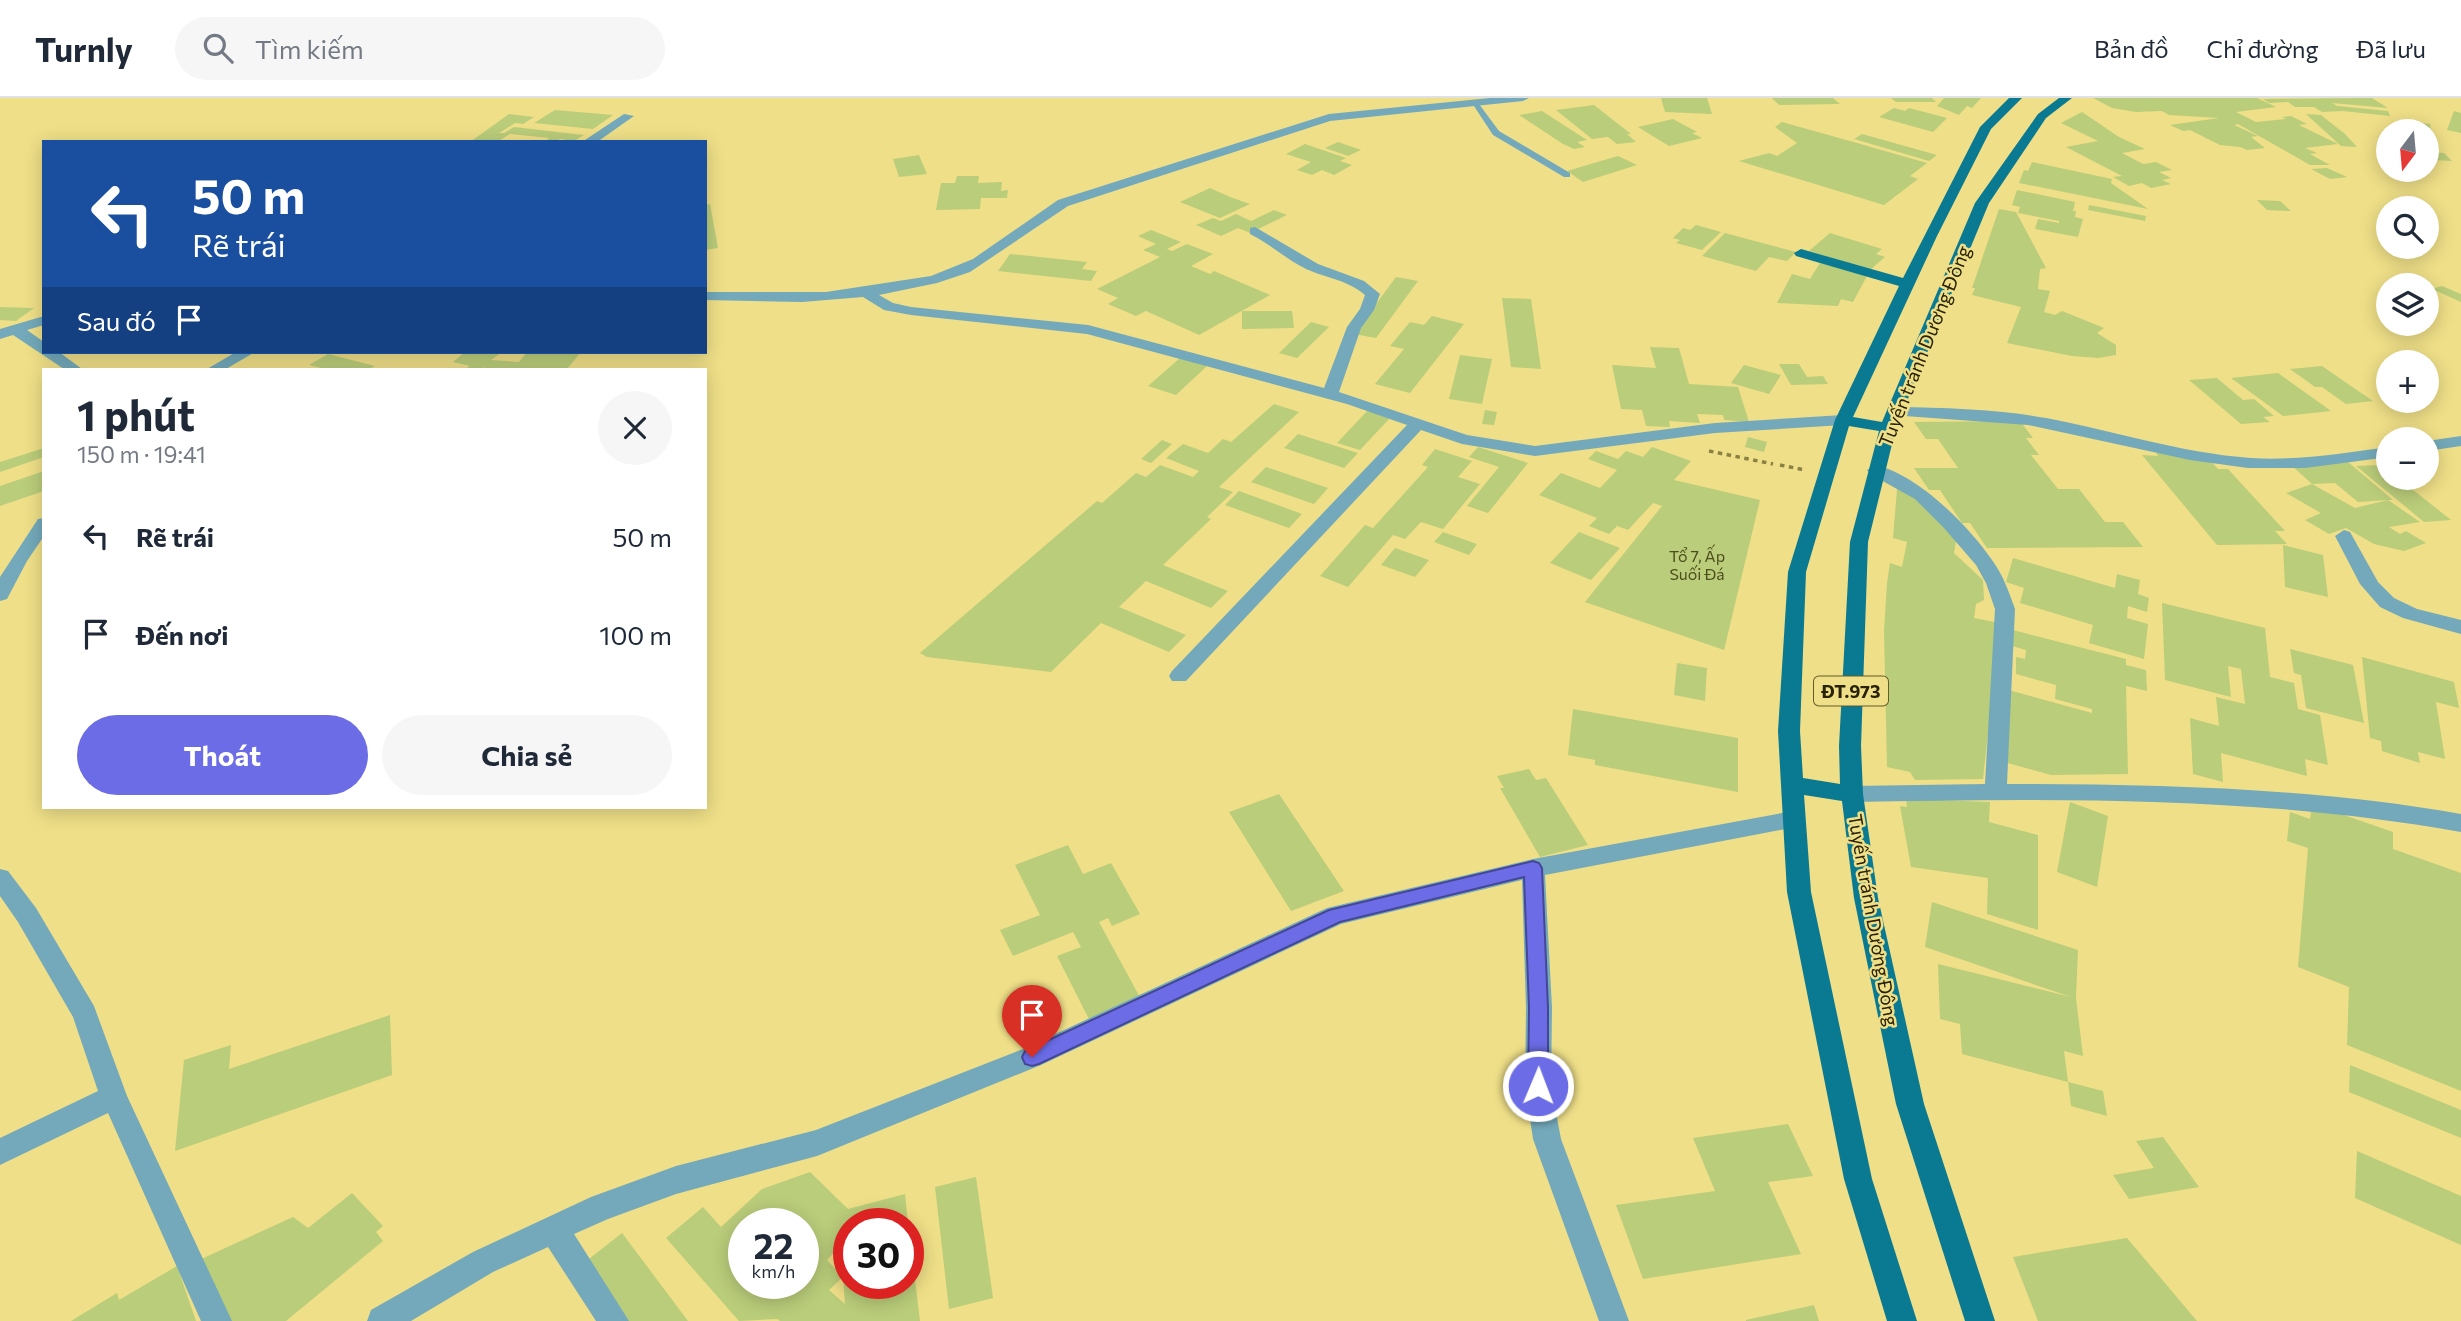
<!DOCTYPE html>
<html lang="vi">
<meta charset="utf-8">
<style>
:root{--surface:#fff;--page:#f6f6f7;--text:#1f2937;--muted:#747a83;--line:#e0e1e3;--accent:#6b6ce6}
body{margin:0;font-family:Commissioner,sans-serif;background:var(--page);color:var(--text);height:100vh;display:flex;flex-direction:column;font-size:26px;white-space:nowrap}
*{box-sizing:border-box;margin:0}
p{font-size:23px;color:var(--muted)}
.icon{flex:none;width:38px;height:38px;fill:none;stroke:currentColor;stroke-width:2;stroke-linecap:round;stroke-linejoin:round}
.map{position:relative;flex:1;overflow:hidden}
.drawer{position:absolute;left:42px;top:270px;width:665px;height:441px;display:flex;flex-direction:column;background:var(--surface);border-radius:0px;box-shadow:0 4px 18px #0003}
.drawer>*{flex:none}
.hud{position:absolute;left:42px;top:42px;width:665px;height:214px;border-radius:0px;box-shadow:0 4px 18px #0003;background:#1a4fa0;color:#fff;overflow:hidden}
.needle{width:46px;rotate:196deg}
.fabs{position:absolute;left:2376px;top:21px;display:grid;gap:14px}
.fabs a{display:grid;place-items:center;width:63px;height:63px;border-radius:50%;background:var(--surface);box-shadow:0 4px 18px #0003;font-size:35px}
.speed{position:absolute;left:728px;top:1110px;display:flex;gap:14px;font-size:35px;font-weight:700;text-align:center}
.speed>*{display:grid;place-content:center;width:91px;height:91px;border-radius:50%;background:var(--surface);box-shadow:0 4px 18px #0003;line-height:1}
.speed small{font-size:18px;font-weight:400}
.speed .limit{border:10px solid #d22;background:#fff;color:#111}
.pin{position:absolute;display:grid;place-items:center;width:60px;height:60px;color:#fff;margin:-72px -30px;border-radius:50% 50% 50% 0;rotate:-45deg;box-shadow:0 0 7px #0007}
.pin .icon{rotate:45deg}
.me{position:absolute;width:77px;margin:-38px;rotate:1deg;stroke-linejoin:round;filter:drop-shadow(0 0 5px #0008)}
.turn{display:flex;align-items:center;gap:24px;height:147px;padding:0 35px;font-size:32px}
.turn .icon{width:91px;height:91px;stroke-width:2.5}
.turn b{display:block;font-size:49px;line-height:60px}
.then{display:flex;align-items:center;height:66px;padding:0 35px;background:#0003;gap:14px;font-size:26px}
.round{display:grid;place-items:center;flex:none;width:74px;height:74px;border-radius:37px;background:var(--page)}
.summary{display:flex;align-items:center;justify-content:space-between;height:119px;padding:0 35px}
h1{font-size:42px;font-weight:700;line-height:52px}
.button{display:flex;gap:14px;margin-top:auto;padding:14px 35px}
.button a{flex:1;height:80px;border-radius:42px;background:var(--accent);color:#fff;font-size:28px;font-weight:700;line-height:80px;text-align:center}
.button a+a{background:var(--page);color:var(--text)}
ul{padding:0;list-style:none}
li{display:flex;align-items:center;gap:21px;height:98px;padding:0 35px}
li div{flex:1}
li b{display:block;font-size:26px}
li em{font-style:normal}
header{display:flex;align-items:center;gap:42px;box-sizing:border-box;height:98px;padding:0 35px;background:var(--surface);border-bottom:2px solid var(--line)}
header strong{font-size:33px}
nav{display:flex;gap:38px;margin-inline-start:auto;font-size:24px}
.search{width:490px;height:63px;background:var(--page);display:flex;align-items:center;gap:18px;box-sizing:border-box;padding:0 24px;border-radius:38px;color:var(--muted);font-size:26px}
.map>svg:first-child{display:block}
.building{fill:#bacd7a;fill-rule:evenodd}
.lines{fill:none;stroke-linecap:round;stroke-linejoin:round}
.path{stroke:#8c8144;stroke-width:3.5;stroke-dasharray:4.5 4.5;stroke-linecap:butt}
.service{fill:#73a9ba;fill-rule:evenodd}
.minor{fill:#73a9ba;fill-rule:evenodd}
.primary{fill:#0a7992;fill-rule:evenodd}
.route{fill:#6b6ce6;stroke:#464696;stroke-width:2}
.labels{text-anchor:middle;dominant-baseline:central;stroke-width:5;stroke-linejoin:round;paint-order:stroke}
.number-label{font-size:16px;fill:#4d4d1e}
.shield{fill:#efdf88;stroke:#645b29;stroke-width:2}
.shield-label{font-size:18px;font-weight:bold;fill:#292200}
.street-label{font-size:19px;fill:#292200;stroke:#efdf88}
</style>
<header>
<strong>Turnly</strong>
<div class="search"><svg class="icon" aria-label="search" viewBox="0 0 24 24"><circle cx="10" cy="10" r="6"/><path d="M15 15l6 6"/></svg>Tìm kiếm</div>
<nav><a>Bản đồ</a><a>Chỉ đường</a><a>Đã lưu</a></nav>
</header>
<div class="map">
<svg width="2461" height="1223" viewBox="0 0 2461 1223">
<rect width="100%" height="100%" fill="#efdf88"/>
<path class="building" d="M1661 0H1707L1712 16 1665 14Z
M1772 0H1833L1840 6 1779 7Z
M1891 0H1932L1936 4H1896Z
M1944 0H1981L1972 10 1967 8 1959 17 1937 8Z
M2093 0H2257L2276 9 2236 14 2256 24 2286 21 2282 19 2291 18 2307 26 2299 27 2338 46 2305 50 2317 55 2310 56 2330 67H2310L2238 26 2234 27 2258 38 2251 39 2265 50 2247 52 2240 49 2220 47 2190 32 2183 33 2170 27 2219 20 2169 17 2162 13 2136 14 2112 10Z
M2372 0 2388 10 2332 5 2337 8 2388 13 2390 18 2343 13 2322 14 2314 9H2295L2288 4 2269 5 2263 1Z
M1594 7 1631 36H1627L1636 44 1617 46 1608 39 1592 41 1556 12Z
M1894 10 1905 13 1909 10 1947 20 1933 34 1879 19Z
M555 12 613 17 593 31 534 25Z
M1542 13 1587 42 1577 44 1585 49 1574 51 1563 46 1519 17Z
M2454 13 2461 15V35L2447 32Z
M2082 14 2119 39 2145 51 2122 55 2143 66 2156 64 2172 72 2159 74 2171 80 2162 82 2171 86 2151 90 2142 85 2129 88 2113 79 2122 78 2066 49 2098 43 2061 25Z
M509 16 534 19 523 26 515 25 499 35H504L514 29 584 37 574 43 560 41 555 44 546 43 549 40 510 36 497 44H470Z
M2306 16 2321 17 2345 36 2357 49 2341 48Z
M1673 21 1697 34 1692 35 1702 40 1669 48 1638 29Z
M2406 23 2430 26 2431 35 2427 40V33H2407Z
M1782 24 1857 45 1927 65 1910 78 1918 81 1884 107 1739 63 1769 55 1777 58 1797 45 1775 29Z
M1862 36 1937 57 1929 63 1854 41Z
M1338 44 1361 52 1348 58 1325 50Z
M1305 46 1346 60 1340 63 1352 67 1334 77 1322 72 1312 77 1297 72 1311 64 1286 56Z
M2427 54 2444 55 2452 63 2433 62Z
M919 57 927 76 899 79 893 61Z
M1618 58 1637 67 1583 84 1567 73Z
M2032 64 2112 81 2111 85 2148 111 2019 85 2024 72 2028 73Z
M2327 70 2347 79 2330 81 2311 71Z
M957 78H979L978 85 1002 84 1001 93 1008 92 1007 100H981L980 111 936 112 941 85H955Z
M1210 90 1230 99 1250 106 1220 120 1180 104Z
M2017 92 2075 104 2073 113H2076L2075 119 2083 121 2078 139 2035 131 2038 121 2059 125V123L2018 115 2020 109 2012 107Z
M2257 102 2280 103 2291 113 2267 112Z
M710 106 718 150 705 152V107Z
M2089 107 2146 118 2145 123 2088 112Z
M1999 111 2016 114 2046 170 2040 171 2038 191 2050 193 2044 214 2055 217 2062 213 2104 230 2097 235 2116 247V257L2098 260 2072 258 2007 245 2021 209 1972 197 1975 190H1972Z
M1274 112 1287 117 1250 135 1238 130 1221 138 1196 127 1213 120 1221 123 1236 116 1251 123Z
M1696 127 1721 134 1702 152 1676 145 1680 142 1673 140 1683 130 1690 132Z
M1151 132 1181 144 1167 151 1172 153 1187 146 1213 156 1191 168 1210 176 1214 173 1270 197 1199 237 1146 213 1136 218 1108 206 1118 200 1097 191 1160 159 1143 152 1156 146 1138 138Z
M1725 135 1796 154 1787 163 1769 159 1756 173 1702 158Z
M1830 135 1882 151 1876 156 1885 159 1870 172 1809 153Z
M1010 156 1087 164 1082 171 1097 173 1091 183 998 173Z
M1820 165 1868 176 1853 204 1841 201 1838 208 1777 205 1792 176 1810 181Z
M1396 179 1418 183 1376 240 1354 236Z
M2442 188 2461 196V204L2432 191Z
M1502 200 1531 201 1541 271 1511 269Z
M0 209 34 210 16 223 0 222Z
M1242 213H1292L1294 230 1242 231Z
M1432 218 1464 226 1410 295 1375 286 1404 251 1390 248 1410 224 1424 227Z
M1311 224 1329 229 1297 260 1279 255Z
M1650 249 1679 250 1689 286 1738 289 1749 324 1724 322 1723 317 1697 316 1700 325 1669 323 1670 329 1646 328 1642 312 1621 311 1612 267 1656 270Z
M465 254H502L491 262 519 264 527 254H581L567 271H482L486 267 481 271H465L470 268 453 264Z
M328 256 375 268 369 271H326L309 267Z
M1460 257 1492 261 1482 306 1449 301Z
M1180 260 1207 268 1176 297 1148 288Z
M1779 266H1799L1807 279 1823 278 1828 286 1791 287Z
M1744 267 1781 277 1769 296 1731 285Z
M2322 268 2348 286 2373 303 2346 306 2322 289H2315L2290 271Z
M2278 275 2331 313 2283 318 2231 280Z
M2217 280 2243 302 2254 301 2274 318 2263 319 2270 324 2241 326 2189 282Z
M1274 306 1299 314 1219 389 1233 394 1207 419 1211 421 1163 467 1228 493 1211 510 1146 483 1119 509 1186 537 1169 554 1101 525 1051 574 927 559 920 555 1097 403 1102 405 1136 375 1146 379 1160 367 1193 379 1199 373 1166 360 1183 346 1208 355 1223 341 1231 344Z
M1369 311 1392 318 1360 352 1337 345Z
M1485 312 1497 314 1494 327 1482 326Z
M2020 323 2033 340H2026L2039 357H2031L2058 391H2079L2105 424H2123L2143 449 1987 450 1970 425H1962L1940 392H1929L1914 370H1958L1938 341H1926L1914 324Z
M1298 336 1358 355 1344 370 1284 350Z
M1748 339 1767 344 1764 354 1745 349Z
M1162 342 1172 346 1151 365 1141 361Z
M1478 349 1528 365 1488 415 1467 408 1499 369 1469 359Z
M1652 349 1691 363 1674 382 1760 402 1724 552 1585 504 1662 408 1653 405 1628 432 1617 428 1609 436 1589 428 1597 420 1539 397 1561 375 1600 390 1617 372 1588 361 1596 353 1618 361 1626 353 1643 359Z
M44 350V359L0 374V364Z
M1435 351 1472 363 1458 379 1480 386 1443 431 1421 424 1405 441 1393 437 1348 489 1320 478 1365 427 1373 430 1428 369 1422 367Z
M2156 355H2185L2209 361 2218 371H2228L2285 433H2275L2287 446 2217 447 2142 357 2158 358Z
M2348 364 2393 402H2388L2420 424 2389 429 2400 436 2406 433 2426 445 2404 453 2374 446 2346 430 2329 436 2305 422 2321 415 2286 395 2312 386 2355 410 2388 402 2358 404 2335 385 2312 386 2291 367Z
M2382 367 2389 372V380H2398L2451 422 2424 424 2356 368Z
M1266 369 1328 390 1314 406 1251 384Z
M44 373V393L0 408V388Z
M1897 391 1913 397 1950 432 1956 443 1954 455 1983 482 1984 502 1976 506 1974 520 2000 525 1983 681 1915 682 1910 674 1887 669 1884 533 1887 485 1890 465 1902 469 1907 444 1893 440Z
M1239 393 1302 416 1289 430 1225 407Z
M1443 434 1477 446 1469 457 1434 444Z
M1579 434 1620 450 1591 482 1550 465Z
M2283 447 2323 457 2328 499 2285 489Z
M1395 450 1429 462 1415 479 1381 467Z
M2013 460 2115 490 2117 476 2140 482 2138 496 2149 500 2147 514 2128 508 2127 520 2148 526 2144 561 2089 545 2093 527 2020 505 2024 490 2006 484Z
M2162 505 2265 530 2270 579 2294 585 2298 611 2320 617 2328 667 2305 661 2307 678 2221 655 2223 684 2193 676 2190 620 2219 628 2216 599 2245 606 2241 571 2228 568 2231 599 2165 582Z
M2013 532 2126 561V567L2146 572 2147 593 2126 588 2128 676 2051 677 2000 663 2005 591 2092 615V611L2055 601 2056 587 2016 576V559L2025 561 2026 552 2012 548Z
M2290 551 2353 567 2364 625 2306 610 2301 577 2294 575Z
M2362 559 2454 584 2459 610 2436 604 2445 661 2418 654 2420 665 2382 653 2381 643 2370 640Z
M1677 565 1707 570 1705 603 1674 597Z
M1573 611 1738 640V694L1595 667V662L1568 657Z
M1529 671 1536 682 1546 680 1588 747 1540 759 1500 690H1504L1497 678Z
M1279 696 1344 793 1291 813 1229 714Z
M1906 701 1990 704 1989 724 2038 737V832L1987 816 1988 780 1911 769 1900 708 1907 709Z
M2070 704 2108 718 2097 789 2057 774Z
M2312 706 2393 734V751L2461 775V993L2347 947 2349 889 2298 869 2308 750 2287 743 2290 714 2310 721Z
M1068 747 1083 776 1111 765 1140 816 1112 828 1108 820 1099 824 1142 903 1091 925 1057 858 1081 849 1073 834 1013 858 1000 832 1040 817 1015 767Z
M1932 804 2078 852 2076 900 2083 958 2064 953 2068 984 1962 956 1960 926 1940 921 1938 866 2071 899 1925 849Z
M390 917 392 977 175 1053 184 962 231 947 229 971Z
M2350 967 2461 1012V1040L2349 994Z
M2068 984 2103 993 2107 1018 2071 1008Z
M1788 1026 1813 1078 1768 1084 1801 1156 1643 1181 1616 1107 1715 1093 1693 1040Z
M2163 1039 2199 1089 2129 1101 2113 1077 2154 1070 2136 1043Z
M2357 1053 2461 1098V1147L2355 1100Z
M810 1074 848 1111 905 1096 908 1125H849V1185H908L910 1140 920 1223H780L777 1221 739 1223 666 1140 703 1109 721 1129 762 1091ZM744 1125H803V1185H744ZM841 1147 843 1179 845 1206 829 1192 843 1179 827 1162Z
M976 1079 993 1200 949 1211 935 1089Z
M352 1095 383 1128 376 1134 383 1143 286 1223H227L199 1162 293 1119 308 1130Z
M622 1135 688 1223H628L585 1164Z
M2127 1140 2197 1223H2038L2013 1159Z
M177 1168 196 1223H71L117 1195 119 1202Z
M1814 1207 1819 1223H1746V1222Z"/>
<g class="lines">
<path class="path" d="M1709 353 1773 366
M1780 367 1805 372"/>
<path class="service" d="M1476 2 1499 33 1570 75V79H1564L1493 37 1472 5Z"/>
<path class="minor" d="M1490 0H1529L1523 3 1330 23 1068 108 970 174 937 185 879 197 893 205 911 209 1088 227 1324 290 1347 229 1360 211 1365 197C1348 182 1326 180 1306 171 1286 161 1270 146 1250 136V130L1255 129 1318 166 1364 183 1380 196 1374 212 1361 230 1339 294 1467 337 1535 348 1715 325 1843 317 1851 322 1843 327 1715 335 1535 358 1462 346 1421 332 1186 583H1172L1169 578 1172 573 1407 327 1347 306 1087 236 911 217 884 212 863 199 802 204 705 202V194H826L931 178 973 161 1058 102 1329 16Z
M624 16 634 18 597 44H582Z
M44 218V227L27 232 44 244V254H59L82 271H64L13 237 0 241V231Z
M236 254H255L226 271H207Z
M1897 309C1947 310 1997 311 2046 320 2114 333 2181 355 2251 360 2297 363 2343 355 2389 349V359L2305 370H2248L2190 362 2028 327 1891 317 1889 314 1891 311Z
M2461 338V348L2427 353V343Z
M1876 367C1918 377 1968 427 1992 462 2003 477 2009 494 2015 511L2007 686C2159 686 2312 690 2461 716V734C2261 698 2054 700 1852 704L1844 702 1841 696 1844 690 1852 688 1985 686 1995 511 1986 485 1976 467 1944 430 1915 401 1870 376 1867 372Z
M44 420V438L27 463 7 501 0 503V479L38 421Z
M2344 432 2350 434 2378 484 2394 500 2417 511 2461 522V536L2403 520 2380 509 2360 486 2335 438Z
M1793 713 1801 716 1804 722 1801 728 1545 777 1552 910 1551 988 1561 1041 1629 1223H1599L1533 1041 1525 988 1526 910 1522 782 1341 826 1041 967 817 1058 676 1096 608 1121 574 1136 629 1223H596L548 1149 493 1174 411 1223H367L371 1212 473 1154 591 1099 676 1068 816 1032 1023 951 1327 810 1533 761Z
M0 771 8 773 36 810 94 908 127 998 232 1223H201L108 1015 0 1067V1040L98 993 73 919 18 824 0 798Z"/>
<path class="primary" d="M2009 0H2022L1991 31 1937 138 1853 319 1882 324 1975 105 2038 16 2059 0H2072L2046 20 1989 105 1896 330 1868 444 1861 648 1863 696 1878 800 1924 1006 1995 1223H1965L1896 1006 1854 800 1842 703 1804 697 1811 794 1872 1081 1917 1223H1887L1844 1081 1787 794 1778 633 1788 474 1835 322 1899 188 1796 158 1794 155 1801 151 1903 180 1980 29ZM1849 328 1879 333 1850 444 1839 648 1840 686 1803 680 1800 633 1806 474Z"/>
</g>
<path class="route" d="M1533 763 1539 765 1542 770 1548 910V988L1545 995 1538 997 1531 995 1528 988 1529 910 1524 779 1340 824 1039 966 1032 968 1025 966 1022 959 1025 953 1329 812Z"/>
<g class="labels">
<g class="number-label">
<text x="1697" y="457">Tổ 7, Ấp<tspan x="1697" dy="18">Suối Đá</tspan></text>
</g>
<rect class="shield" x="1814" y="578.5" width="74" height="29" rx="5"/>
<g class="shield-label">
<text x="1851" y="593">ĐT.973</text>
</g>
<g class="street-label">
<text transform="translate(1924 248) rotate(-68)">Tuyến tránh Dương Đông</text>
<text transform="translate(1874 822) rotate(80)">Tuyến tránh Dương Đông</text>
</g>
</g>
</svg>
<div class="fabs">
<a><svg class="needle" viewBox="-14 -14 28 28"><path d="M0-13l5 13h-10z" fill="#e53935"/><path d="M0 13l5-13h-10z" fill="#747a83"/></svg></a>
<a><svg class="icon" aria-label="search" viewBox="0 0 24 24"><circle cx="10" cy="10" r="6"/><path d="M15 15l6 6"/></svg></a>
<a><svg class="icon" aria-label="layers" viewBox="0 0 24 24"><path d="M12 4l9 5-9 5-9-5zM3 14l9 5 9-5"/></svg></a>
<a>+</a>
<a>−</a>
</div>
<div class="speed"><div>22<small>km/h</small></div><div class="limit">30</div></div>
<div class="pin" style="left:1032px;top:959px;background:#d93025"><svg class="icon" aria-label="arrive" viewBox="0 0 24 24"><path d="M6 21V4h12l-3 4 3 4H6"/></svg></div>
<svg class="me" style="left:1538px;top:988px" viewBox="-20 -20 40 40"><circle r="17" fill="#6b6ce6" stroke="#fff" stroke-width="3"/><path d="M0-11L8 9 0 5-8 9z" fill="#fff"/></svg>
<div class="hud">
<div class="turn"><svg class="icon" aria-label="left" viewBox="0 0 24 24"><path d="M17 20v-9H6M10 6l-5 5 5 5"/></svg><div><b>50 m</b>Rẽ trái</div></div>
<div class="then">Sau đó<svg class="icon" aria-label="arrive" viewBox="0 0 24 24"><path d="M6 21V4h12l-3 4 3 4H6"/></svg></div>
</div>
<section class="drawer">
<div class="summary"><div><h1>1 phút</h1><p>150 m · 19:41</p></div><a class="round"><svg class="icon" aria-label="close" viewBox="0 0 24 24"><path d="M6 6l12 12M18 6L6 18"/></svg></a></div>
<ul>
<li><svg class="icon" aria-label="left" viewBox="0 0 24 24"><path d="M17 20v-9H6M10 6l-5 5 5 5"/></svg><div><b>Rẽ trái</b></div><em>50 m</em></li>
<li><svg class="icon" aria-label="arrive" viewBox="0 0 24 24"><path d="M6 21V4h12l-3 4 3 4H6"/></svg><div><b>Đến nơi</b></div><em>100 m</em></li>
</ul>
<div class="button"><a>Thoát</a><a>Chia sẻ</a></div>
</section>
</div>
